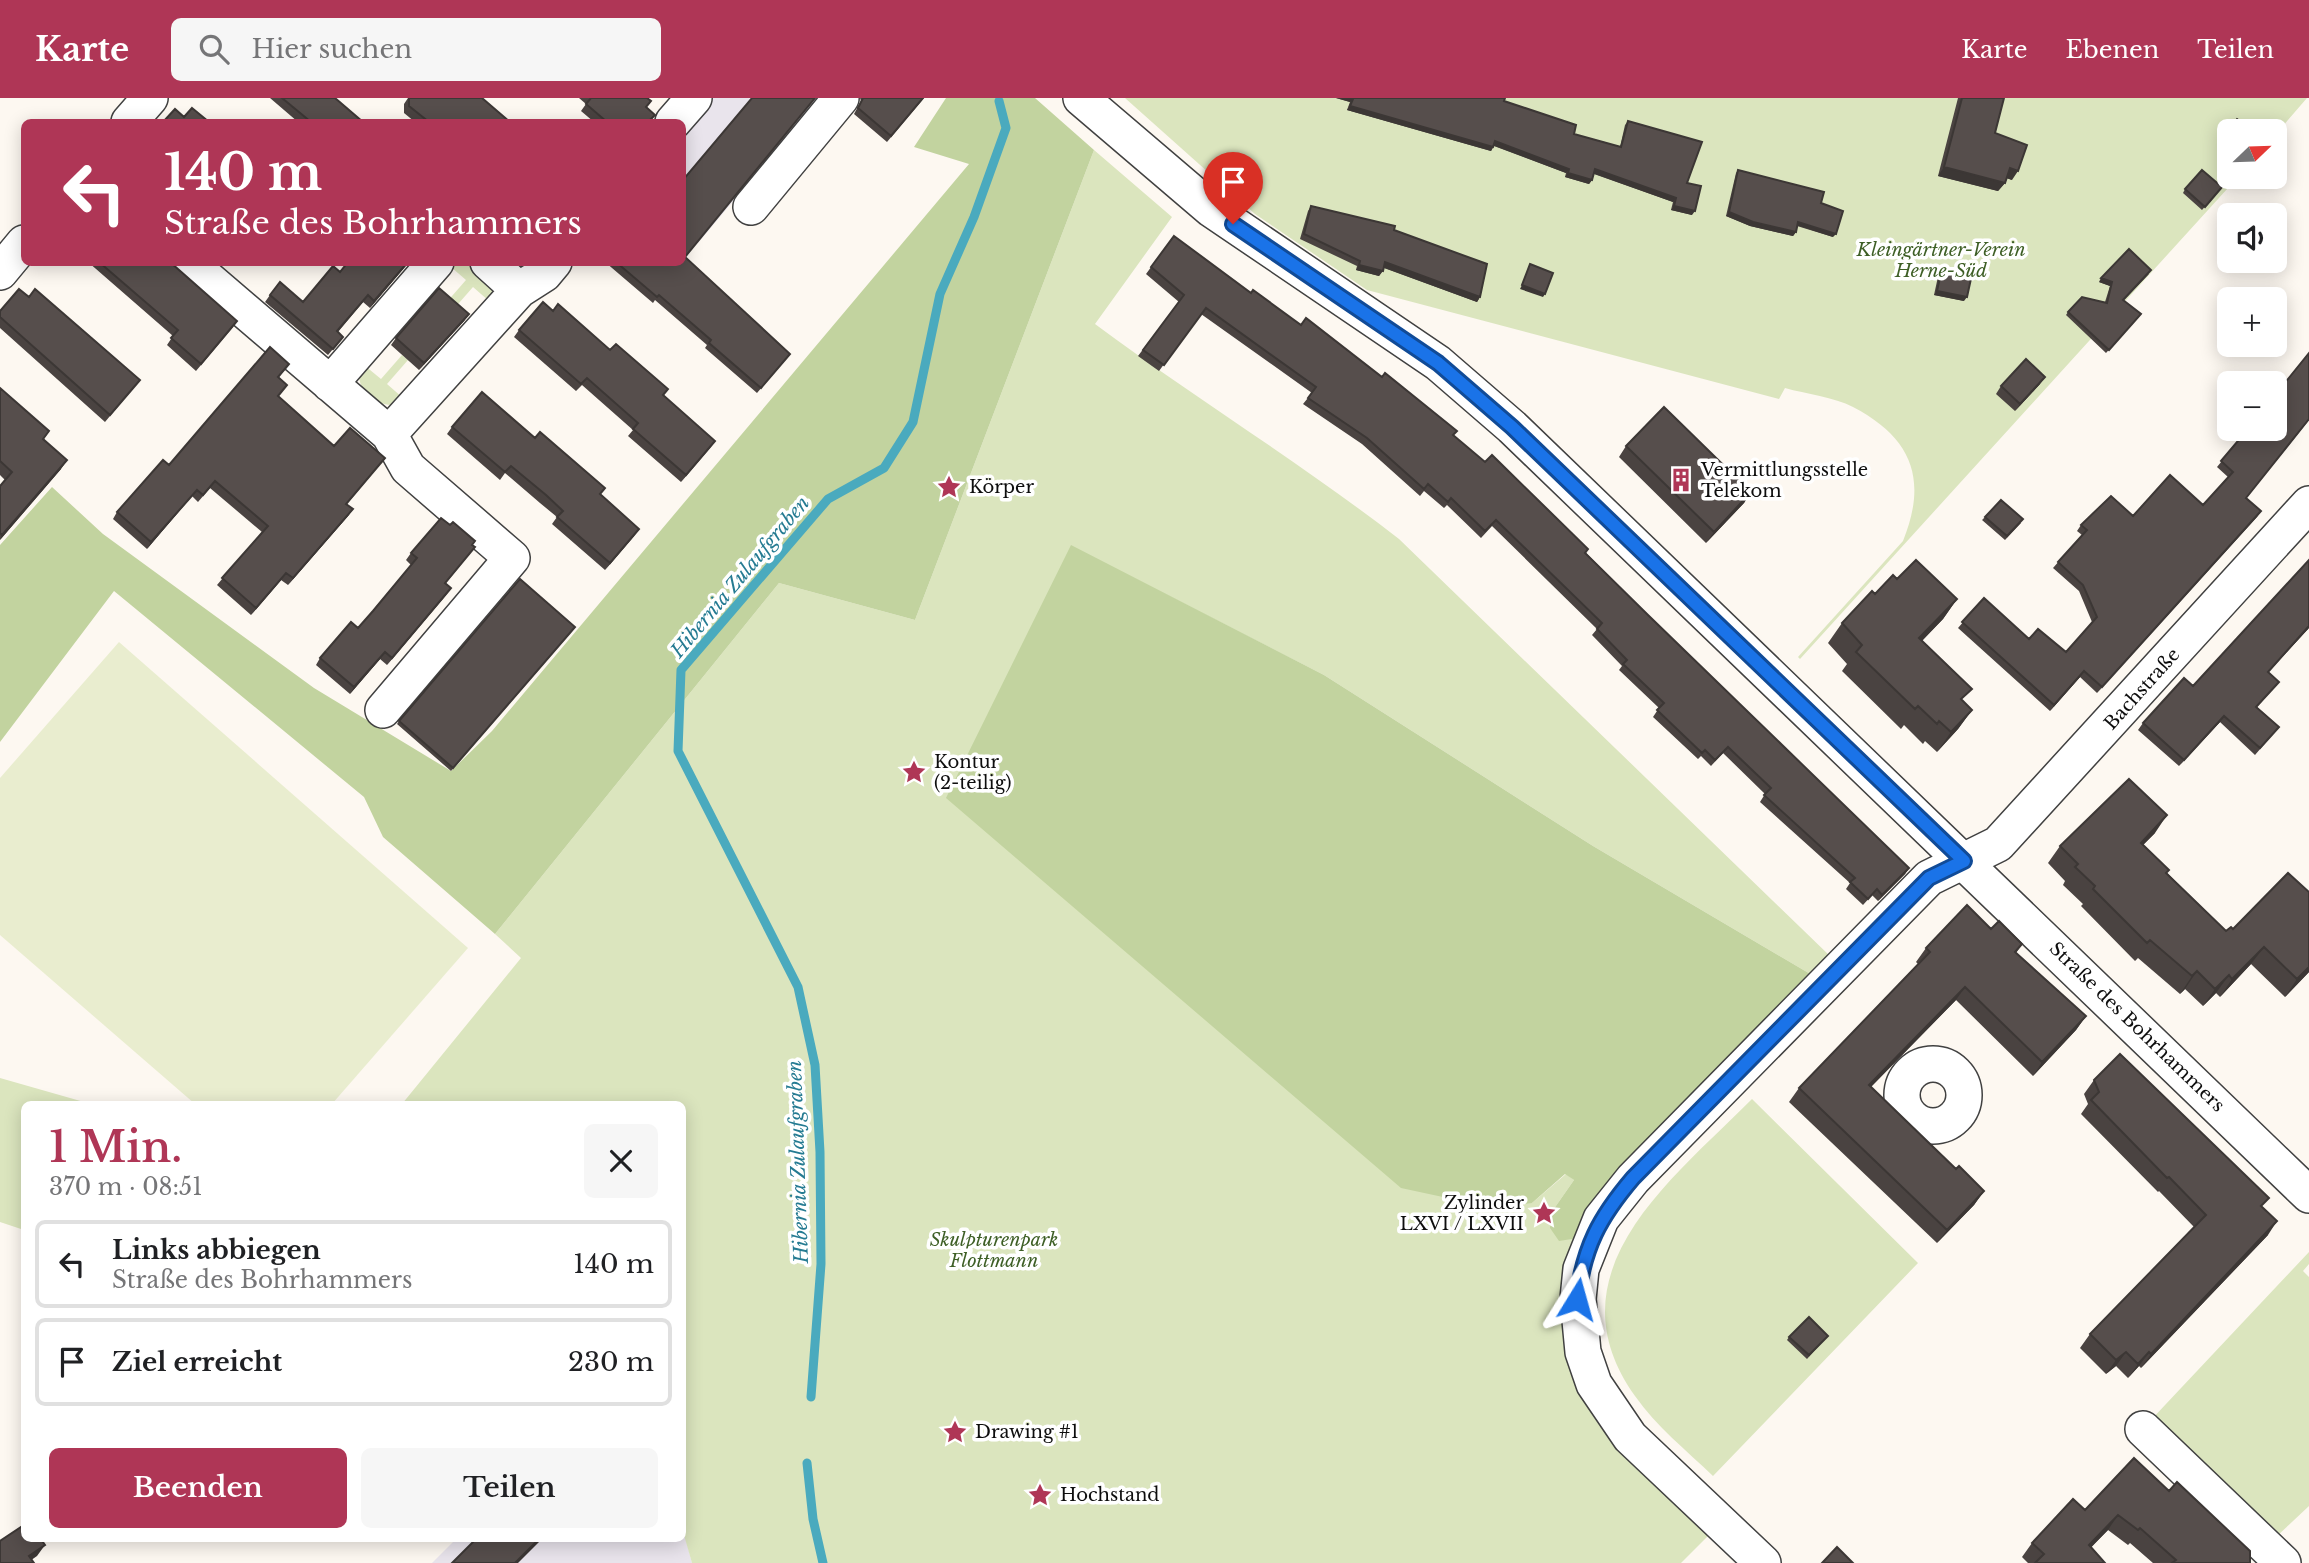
<!DOCTYPE html>
<html lang="de">
<meta charset="utf-8">
<style>
:root{--surface:#fff;--page:#f6f6f6;--text:#202124;--muted:#757577;--line:#e0e0e0;--accent:#af3656}
body{margin:0;font-family:"Libre Baskerville",serif;background:var(--page);color:var(--text);height:100vh;display:flex;flex-direction:column;font-size:26px;white-space:nowrap}
*{box-sizing:border-box;margin:0}
p{font-size:23px;color:var(--muted)}
.icon{flex:none;width:38px;height:38px;fill:none;stroke:currentColor;stroke-width:2;stroke-linecap:round;stroke-linejoin:round}
.map{position:relative;flex:1;overflow:hidden}
.details{position:absolute;left:21px;top:1003px;width:665px;height:441px;display:flex;flex-direction:column;background:var(--surface);border-radius:10px;box-shadow:0 4px 18px #0003}
.details>*{flex:none}
.banner{position:absolute;left:21px;top:21px;width:665px;height:147px;border-radius:10px;box-shadow:0 4px 18px #0003;background:#af3656;color:#fff;overflow:hidden}
.needle{width:46px;rotate:67deg}
.tools{position:absolute;left:2217px;top:21px;display:grid;gap:14px}
.tools a{display:grid;place-items:center;width:70px;height:70px;border-radius:10px;background:var(--surface);box-shadow:0 4px 18px #0003;font-size:35px}
.pin{position:absolute;display:grid;place-items:center;width:60px;height:60px;color:#fff;margin:-72px -30px;border-radius:50% 50% 50% 0;rotate:-45deg;box-shadow:0 0 7px #0007}
.pin .icon{rotate:45deg}
.me{position:absolute;width:77px;margin:-38px;rotate:8deg;stroke-linejoin:round;filter:drop-shadow(0 0 5px #0008)}
.turn{display:flex;align-items:center;gap:24px;height:147px;padding:0 28px;font-size:32px}
.turn .icon{width:91px;height:91px;stroke-width:2.5}
.turn b{display:block;font-size:49px;line-height:60px}
.round{display:grid;place-items:center;flex:none;width:74px;height:74px;border-radius:10px;background:var(--page)}
.overview{display:flex;align-items:center;justify-content:space-between;height:119px;padding:0 28px}
h1{font-size:42px;font-weight:600;line-height:52px;color:var(--accent)}
.action{display:flex;gap:14px;margin-top:auto;padding:14px 28px}
.action a{flex:1;height:80px;border-radius:10px;background:var(--accent);color:#fff;font-size:28px;font-weight:600;line-height:80px;text-align:center}
.action a+a{background:var(--page);color:var(--text)}
ul{padding:0;list-style:none}
li{display:flex;align-items:center;gap:21px;height:88px;margin:0 14px 10px;padding:0 14px;border:4px solid var(--line);border-radius:10px}
li div{flex:1}
li b{display:block;font-size:26px}
li em{font-style:normal}
header{display:flex;align-items:center;gap:42px;box-sizing:border-box;height:98px;padding:0 35px;background:var(--accent);color:#fff}
header strong{font-size:33px}
nav{display:flex;gap:38px;margin-inline-start:auto;font-size:24px}
.search{width:490px;height:63px;background:var(--page);display:flex;align-items:center;gap:18px;box-sizing:border-box;padding:0 24px;border-radius:10px;color:var(--muted);font-size:26px}
.map>svg:first-child{display:block}
.industrial{fill:#e9e4ec}
.green{fill:#dbe5be}
.forest{fill:#c2d39f}
.pitch{fill:#e9edcf}
.lines{fill:none;stroke-linecap:round;stroke-linejoin:round}
.stream{stroke:#4aaabe;stroke-width:9}
.minor-casing{stroke:#414141;stroke-width:38}
.minor{stroke:#fff;stroke-width:35}
.wall{fill:#4a4341}
.shaded-wall{fill:#3c3735}
.building{fill:#564e4c;stroke:#3c3735;stroke-width:2}
.route-casing{stroke:#114b97;stroke-width:18}
.route{stroke:#1a73e8;stroke-width:12}
.labels{text-anchor:middle;dominant-baseline:central;stroke-width:7;stroke-linejoin:round;paint-order:stroke}
.park-label{font-size:18px;font-style:italic;fill:#3e5f26;stroke:#fff}
.poi-label{font-size:18px;fill:#0e0e0e;stroke:#fff;text-anchor:start}
.street-label{font-size:18px;fill:#0e0e0e;stroke:#fff}
.water-label{font-size:19px;font-style:italic;fill:#257b92;stroke:#fff}
</style>
<header>
<strong>Karte</strong>
<div class="search"><svg class="icon" aria-label="search" viewBox="0 0 24 24"><circle cx="10" cy="10" r="6"/><path d="M15 15l6 6"/></svg>Hier suchen</div>
<nav><a>Karte</a><a>Ebenen</a><a>Teilen</a></nav>
</header>
<div class="map">
<svg width="2309" height="1465" viewBox="0 0 2309 1465">
<rect width="100%" height="100%" fill="#fdf8f1"/>
<path class="industrial" d="M705 0H820L698 145 683 132V26Z
M683 1430 692 1465H432L457 1440H682Z"/>
<path class="green" d="M1125 0H2307L2275 37V33H2230V79H2238L1800 561 1798 559 1903 443C1928 381 1912 340 1853 309 1834 299 1806 296 1785 290L1779 301 1367 192 1255 116Z
M1094 52 1172 119 1095 226C1195 300 1301 365 1399 441L1831 859 1812 877 1593 748 1324 577 1071 448 1532 1105 1566 1076 1574 1082 1551 1115 1578 1140 1564 1212 1711 1435 1681 1465H692L682 1430V1006H402L521 860 495 836 779 485 915 522Z
M456 165H476L495 191 489 203 473 189 452 213 445 206 466 182 451 169Z
M402 257 408 262 387 286 403 300 390 307C375 306 358 292 359 276L364 267 381 281Z
M0 980 91 1006H24V1132L0 1124Z
M1752 1001 1918 1165 1713 1378C1687 1353 1656 1328 1635 1298 1547 1174 1673 1081 1752 1001Z
M2309 1154V1166L2303 1173 2309 1179V1408L2276 1439 2150 1323Z"/>
<path class="forest" d="M946 0H1035L1094 52 915 522 779 485 495 836 383 739 364 699 114 493 0 644V447L52 389 103 436 314 590 451 673 492 633 969 66 914 49Z
M1071 447 1324 577 1593 748 1812 877 1578 1140 1559 1143 1550 1130 1551 1115 1574 1082 1565 1076 1532 1105 1494 1110 1401 1090 946 700Z"/>
<path class="pitch" d="M119 544 468 850 332 1006H195L0 837V680Z"/>
<g class="lines">
<path class="stream" d="M811 1299 821 1166 820 1054 815 967 798 889 678 653 681 572 828 401 884 370 913 324 940 196 974 119 1006 30 999 3
M807 1365 813 1421 823 1465"/>
<g class="minor-casing">
<path id="minor" d="M1081 0 1211 111 1438 265 1512 329 2309 1097
M129 24 150 0
M673 24 694 0
M751 109 841 0
M188 164 389 336 519 192 544 176 554 164
M488 164 519 192
M0 174 24 145
M330 286 436 164
M383 612 512 460 408 370 389 336
M1902 997a31 31 0 1 1 62 0a31 31 0 1 1-62 0Z
M2143 1331 2283 1465
M1763 1465 1630 1339 1594 1286 1583 1254 1578 1201 1581 1171 1601 1121 1633 1081 1929 780 1998 746 2309 406"/>
</g>
<use href="#minor" class="minor"/>
</g>
<path class="wall" d="M270 0H335L363 24H298Z
M408 0H482L510 24H415L404 15V6Z
M579 0H647L651 3 646 9 655 17 650 24H594L581 13 586 6Z
M860 0H924L887 44 854 16 861 3Z
M1336 0 1504 3 1574 36 1620 49 1625 27 1628 23 1687 85 1692 117 1671 112 1673 104 1594 76 1592 82 1589 86 1565 79 1566 75 1494 48 1491 53 1347 12 1350 4Z
M1958 0H2004L1995 35 2012 82 2006 80 2005 85 1998 93 1938 78Z
M2230 33V56L2217 45 2219 41Z
M1738 72 1821 105 1833 139 1797 128 1796 134 1793 138 1750 128 1726 118 1736 75Z
M2222 89 2202 112 2183 95 2185 91Z
M1311 108 1394 132 1480 199 1477 204 1384 170 1379 178 1356 172 1357 168 1300 141 1308 113Z
M1174 138 1251 195 1453 338 1588 451 1586 455 1648 517 1909 770 1905 776 1878 803 1872 797 1863 807 1846 791 1850 785 1760 704 1765 696 1723 655 1711 668 1701 658 1698 661 1653 619 1659 610 1619 572 1622 568 1592 537 1597 531 1492 428 1481 440 1447 407 1444 410 1424 393 1420 398 1362 346 1303 306 1312 295 1201 216 1159 273 1138 258 1179 204 1146 176Z
M685 160 786 261 757 295 705 250 707 247 655 202 653 205 605 164H682Z
M88 164H170L233 229 196 273 167 247 173 238Z
M348 164H409L370 210 363 204 338 234 343 239 328 257 265 204 270 197 303 204 340 174Z
M1942 170 1964 203 1934 197 1939 174Z
M2149 176 2123 203 2138 220 2106 255 2066 217 2068 214 2105 204 2110 188 2099 184Z
M29 199 140 282 105 324 0 230V213Z
M553 213 668 291 663 298 715 343 681 384 628 338 633 332 582 287 576 293 514 239 519 232Z
M469 216 464 223 419 272 391 247 396 240Z
M2309 255V322L2246 400 2261 413 2097 595 2080 579 2050 613 1958 530 1984 500 2029 541 2038 531 2066 554 2092 524 2079 493 2053 470 2082 437 2077 433 2081 427 2111 398 2133 418 2170 377 2203 407 2228 379 2217 369 2248 331H2275V285H2263L2271 275 2284 286Z
M289 266 279 279 278 299 334 348 385 360 347 406 353 411 348 418 288 487 281 482 251 517 217 487 262 434 210 390 198 404 192 398 147 451 113 421 117 414 169 367Z
M2040 286 2015 313 1996 296 2001 288Z
M0 290 49 333 44 341 61 371 0 442V388L5 382 0 377Z
M452 329 600 397 634 438 605 472 552 426 557 419 540 405 505 375 500 382 447 336Z
M1626 348 1751 394 1744 405 1706 445 1619 359Z
M1985 419 2021 425 2005 442 1982 422Z
M472 447 475 449 446 485V497L387 567 380 561 350 596 316 567 320 560 358 530 411 467 406 462 411 455Z
M1897 481 1957 501 1943 521 1922 543 1963 603 1972 612 1958 631 1937 654 1925 643 1923 646 1904 627 1901 631 1842 573 1847 566 1828 545 1842 525Z
M2309 530 2268 574 2279 584 2257 609 2279 629 2255 657 2220 624 2179 668 2138 632 2143 625 2193 588Z
M572 533 451 673 397 626 399 623Z
M2155 735 2143 747 2167 775 2226 833 2233 831 2309 874 2285 899 2251 866 2220 899 2216 895 2203 908 2185 891 2180 896 2138 860 2135 863 2081 808 2083 806 2063 787 2065 783 2048 765 2060 748Z
M1991 831 2022 846 2016 855 2086 918 2076 932 2033 978 1956 902 1871 989 1956 1071 1984 1093 1974 1107 1937 1145 1789 1004 1799 990 1918 866 1916 864 1926 850Z
M2094 982 2262 1109 2268 1137 2141 1270 2139 1268 2128 1280 2116 1268 2106 1276 2080 1250 2090 1236 2194 1129 2159 1093 2158 1094 2081 1016 2088 1006 2084 996Z
M1789 1239 1825 1241 1807 1261 1787 1242Z
M2169 1393 2250 1465H2153L2130 1445 2128 1447 2108 1432 2091 1449 2105 1465H2028L2022 1459 2032 1445 2085 1412Z"/>
<path class="shaded-wall" d="M1336 0H1351L1353 1 1350 4Z
M1350 8 1493 49 1491 53 1347 12Z
M1495 43 1569 71 1566 75 1492 47Z
M1944 69 2005 85 1998 93 1938 78Z
M2010 70 2018 73 2012 82 2004 79Z
M1595 71 1676 100 1673 104 1592 75Z
M1568 75 1592 82 1589 86 1565 79Z
M1674 108 1695 113 1692 117 1671 112Z
M1729 114 1796 134 1793 138 1750 128 1726 118Z
M1798 124 1836 136 1833 139 1796 127Z
M408 164H409L370 210 374 203Z
M1385 164 1480 199 1477 204 1382 169Z
M1359 167 1383 173 1379 178 1356 172Z
M2101 180 2112 184 2110 188 2099 184Z
M1522 187 1545 196 1543 199 1520 191Z
M1937 193 1967 199 1964 203 1934 197Z
M469 216 464 223 419 272 424 265Z
M2045 279 2040 286 2015 313 2020 306Z
M715 343 710 350 681 384 686 377Z
M67 362 61 371 0 442 2 437Z
M197 392 192 398 147 451 151 444Z
M1751 394 1744 405 1706 445 1714 434Z
M353 411 348 418 288 487 293 480Z
M2261 413 2257 419 2097 595 2102 589Z
M639 431 634 438 605 472 610 465Z
M286 475 281 482 251 517 256 510Z
M451 490 446 497 387 567 392 560Z
M1957 501 1943 521 1905 560 1919 540Z
M2309 528V530L2263 580 2268 574Z
M385 554 380 561 350 596 354 589Z
M2084 573 2080 579 2050 613 2054 607Z
M1972 612 1958 631 1937 654 1951 634Z
M2224 618 2220 624 2179 668 2184 662Z
M2167 717 2155 735 2128 762 2141 745Z
M1909 770 1905 776 1878 803 1882 797Z
M2264 849 2251 866 2220 899 2232 881Z
M2309 869V874L2285 899 2297 881Z
M2197 873 2185 891 2180 896 2192 878Z
M2229 877 2216 895 2203 908 2215 891Z
M1965 889 1956 902 1859 1001 1869 987Z
M2086 918 2076 932 2033 978 2042 964Z
M1984 1093 1974 1107 1937 1145 1947 1132Z
M2277 1123 2268 1137 2141 1270 2151 1256Z
M2126 1254 2116 1268 2106 1276 2116 1262Z
M2149 1254 2139 1268 2128 1280 2138 1266Z
M2118 1417 2108 1432 2079 1462 2089 1447Z
M540 1440H543L518 1465H515Z
M45 1447 37 1458 27 1465 29 1458Z"/>
<path class="building" d="M282 0H335L363 24H311Z
M409 0H482L510 24H429L409 8Z
M591 0H647L651 3 646 9 655 17 648 24H607L586 6Z
M752 0H815L685 159 790 256 761 290 709 245 711 242 659 197 657 199 616 164H682V83Z
M863 0H923L891 38 858 10Z
M1351 0H1505L1504 3 1576 27 1574 36 1621 49 1628 23 1702 44 1687 85 1701 88 1695 113 1674 108 1676 100 1595 71 1592 82 1568 75 1569 71 1495 43 1493 49 1350 8 1353 1Z
M1962 0H2004L1995 35 2027 47 2018 73 2010 70 2005 85 1944 69Z
M192 10 209 24H163L175 11 184 19Z
M2237 21 2252 33H2230V51L2219 41Z
M1738 72 1824 94 1821 105 1843 113 1836 136 1798 124 1796 134 1753 124 1729 114Z
M2202 72 2222 89 2205 109 2185 91Z
M1311 108 1395 128 1394 132 1487 166 1480 199 1385 164 1383 173 1359 167 1360 163 1304 136Z
M1174 138 1251 195 1253 192 1301 227 1306 220 1382 279 1385 275 1457 333 1453 337 1485 364 1492 357 1588 451 1585 455 1648 517 1909 770 1882 797 1877 791 1868 801 1850 784 1855 780 1764 697 1771 690 1728 649 1715 662 1705 652 1702 655 1657 612 1664 605 1623 566 1627 562 1597 531 1602 525 1496 422 1485 433 1451 400 1448 404 1428 386 1424 391 1367 340 1308 300 1316 289 1206 210 1164 267 1143 252 1184 197 1151 169Z
M2129 151 2151 172 2123 202 2141 216 2109 252 2068 214 2082 199 2107 205 2112 184 2101 180Z
M99 164H170L237 223 201 266 171 240 178 232Z
M348 164H408L374 203 368 197 337 233 343 239 333 251 270 197 280 184 303 204 333 168 340 174Z
M1530 166 1553 175 1545 196 1522 187Z
M1942 170 1972 176 1967 199 1937 193Z
M439 190 469 216 424 265 396 240Z
M19 191 29 199 35 191 140 282 110 317 0 219V213Z
M543 204 553 213 558 206 610 252 616 246 668 291 663 297 715 343 686 377 633 331 638 325 587 280 581 286 519 232Z
M270 249 289 266 278 279 287 287 278 298 334 348 350 330 385 360 346 406 353 411 293 480 286 475 256 510 222 480 268 428 215 383 203 397 197 392 151 444 117 414 163 362 169 367Z
M2309 255V321L2246 400 2261 413 2102 589 2084 573 2054 607 1962 524 1984 500 2029 541 2038 531 2066 554 2097 519 2083 487 2058 464 2087 432 2081 427 2111 398 2133 418 2170 377 2203 407 2233 374 2221 363 2248 331H2275V285H2263L2271 275 2284 286Z
M2026 261 2045 279 2020 306 2001 288Z
M0 290 49 333 43 341 67 362 2 437 0 435V388L12 374 0 363Z
M482 294 535 340 540 334 605 390 600 396 639 431 610 465 557 419 563 413 546 397 511 368 505 374 452 329Z
M1664 309 1751 394 1714 434 1626 348Z
M2001 402 2023 421 2007 438 1985 419Z
M441 420 450 427 453 424 475 443 472 447 475 449 445 485 451 490 392 560 385 554 354 589 320 560 351 524 358 530 373 513 417 460 411 455Z
M1916 462 1957 501 1919 540 1972 591 1961 601 1972 612 1951 634 1939 623 1937 626 1918 608 1915 611 1856 554 1862 547 1842 525 1872 493 1875 496 1893 477 1897 481Z
M2309 462V528L2268 574 2279 584 2256 609 2279 629 2260 650 2224 618 2184 662 2143 625 2184 580 2193 588Z
M520 481 575 529 453 670 399 623Z
M2129 681 2167 717 2141 745 2169 772 2166 775 2226 833 2231 829 2233 831 2288 775 2309 794V869L2297 881 2264 849 2232 881 2229 877 2215 891 2197 873 2192 878 2150 842 2147 845 2093 791 2095 788 2075 769 2078 766 2060 748Z
M1967 807 1991 831 1999 823 2022 846 2015 854 2086 918 2042 964 1965 889 1869 987 1956 1071 1959 1068 1984 1093 1947 1132 1799 990 1930 854 1926 850Z
M2120 956 2269 1100 2261 1108 2277 1123 2151 1256 2149 1254 2138 1266 2126 1254 2116 1262 2090 1236 2206 1117 2169 1079 2167 1080 2091 1002 2099 994 2094 982Z
M1809 1219 1828 1238 1809 1257 1789 1239Z
M2134 1360 2169 1393 2177 1384 2250 1453V1465H2172L2176 1462 2140 1430 2138 1432 2118 1417 2089 1447 2105 1465H2035L2044 1456 2032 1445 2073 1401 2085 1412Z
M24 1427V1440H40L45 1447 29 1458 34 1465H0V1443Z
M477 1440H540L515 1465H452Z
M1837 1449 1853 1465H1822Z"/>
<g class="lines">
<g class="route-casing">
<path id="route" d="M1233 126 1438 265 1512 329 1964 763 1929 780 1633 1080C1599 1120 1584 1149 1577 1201"/>
</g>
<use href="#route" class="route"/>
</g>
<defs>
<g id="building-bare" transform="scale(1.89)"><path d="M-4-6H4V6H1V3H-1V6H-4ZM-2.5-4.3h1.7v1.8h-1.7ZM.8-4.3h1.7v1.8H.8ZM-2.5-1h1.7V.8h-1.7ZM.8-1h1.7V.8H.8Z" fill="#af3656" stroke="#fff" stroke-width="2.5" paint-order="stroke"/></g>
<g id="sight-bare" transform="scale(1.89)"><path d="M0-6L1.8-2.2L6-1.7L2.9 1.2L3.7 5.4L0 3.3L-3.7 5.4L-2.9 1.2L-6-1.7L-1.8-2.2Z" fill="#af3656" stroke="#fff" stroke-width="2.5" paint-order="stroke"/></g>
</defs>
<g fill-rule="evenodd">
<use href="#building-bare" x="1681" y="382"/>
<use href="#sight-bare" x="949" y="389"/>
<use href="#sight-bare" x="914" y="674"/>
<use href="#sight-bare" x="1544" y="1115"/>
<use href="#sight-bare" x="955" y="1334"/>
<use href="#sight-bare" x="1040" y="1397"/>
</g>
<g class="labels">
<g class="park-label">
<text x="1941" y="152">Kleingärtner-Verein<tspan x="1941" dy="21">Herne-Süd</tspan></text>
<text x="994" y="1142">Skulpturenpark<tspan x="994" dy="21">Flottmann</tspan></text>
</g>
<g class="poi-label">
<text x="1701" y="372">Vermittlungsstelle<tspan x="1701" dy="21">Telekom</tspan></text>
<text x="969" y="389">Körper</text>
<text x="934" y="664">Kontur<tspan x="934" dy="21">(2-teilig)</tspan></text>
<text x="1524" y="1105" text-anchor="end">Zylinder<tspan x="1524" dy="21">LXVI / LXVII</tspan></text>
<text x="975" y="1334">Drawing #1</text>
<text x="1060" y="1397">Hochstand</text>
</g>
<g class="street-label">
<text transform="translate(2142 591) rotate(-48)">Bachstraße</text>
<text transform="translate(2137 929) rotate(44)">Straße des Bohrhammers</text>
</g>
<g class="water-label">
<text transform="translate(740 479) rotate(-50)">Hibernia Zulaufgraben</text>
<text transform="translate(798 1064) rotate(-92)">Hibernia Zulaufgraben</text>
</g>
</g>
</svg>
<div class="tools">
<a><svg class="needle" viewBox="-14 -14 28 28"><path d="M0-13l5 13h-10z" fill="#e53935"/><path d="M0 13l5-13h-10z" fill="#757577"/></svg></a>
<a><svg class="icon" aria-label="sound" viewBox="0 0 24 24"><path d="M4 9h4l5-4v14l-5-4H4zM17 9q2 3 0 6"/></svg></a>
<a>+</a>
<a>−</a>
</div>
<div class="pin" style="left:1233px;top:126px;background:#d93025"><svg class="icon" aria-label="arrive" viewBox="0 0 24 24"><path d="M6 21V4h12l-3 4 3 4H6"/></svg></div>
<svg class="me" style="left:1577px;top:1201px" viewBox="-20 -20 40 40"><path d="M0-17L14 15 0 8-14 15z" fill="#1a73e8" stroke="#fff" stroke-width="4"/></svg>
<div class="banner">
<div class="turn"><svg class="icon" aria-label="left" viewBox="0 0 24 24"><path d="M17 20v-9H6M10 6l-5 5 5 5"/></svg><div><b>140 m</b>Straße des Bohrhammers</div></div>
</div>
<section class="details">
<div class="overview"><div><h1>1 Min.</h1><p>370 m · 08:51</p></div><a class="round"><svg class="icon" aria-label="close" viewBox="0 0 24 24"><path d="M6 6l12 12M18 6L6 18"/></svg></a></div>
<ul>
<li><svg class="icon" aria-label="left" viewBox="0 0 24 24"><path d="M17 20v-9H6M10 6l-5 5 5 5"/></svg><div><b>Links abbiegen</b><p>Straße des Bohrhammers</p></div><em>140 m</em></li>
<li><svg class="icon" aria-label="arrive" viewBox="0 0 24 24"><path d="M6 21V4h12l-3 4 3 4H6"/></svg><div><b>Ziel erreicht</b></div><em>230 m</em></li>
</ul>
<div class="action"><a>Beenden</a><a>Teilen</a></div>
</section>
</div>
